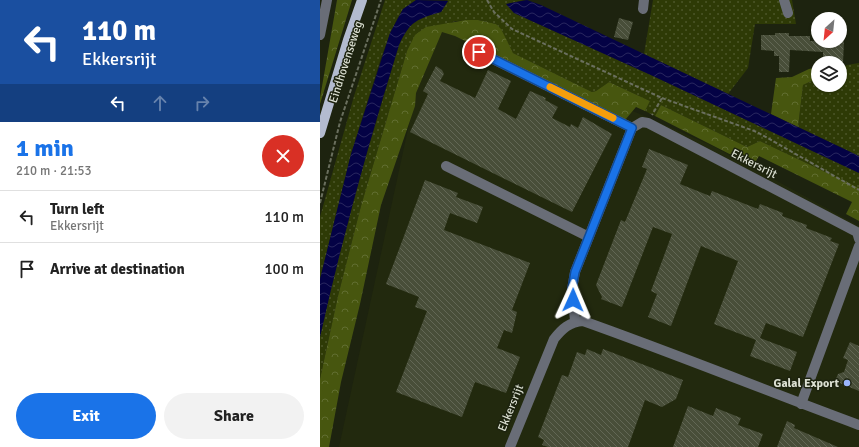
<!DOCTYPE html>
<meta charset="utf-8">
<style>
:root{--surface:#fff;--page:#f2f2f2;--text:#222;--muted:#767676;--line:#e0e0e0;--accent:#1a73e8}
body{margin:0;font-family:Signika,sans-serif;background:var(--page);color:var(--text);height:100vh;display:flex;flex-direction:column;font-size:15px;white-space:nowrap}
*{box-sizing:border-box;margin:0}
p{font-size:13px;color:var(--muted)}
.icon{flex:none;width:22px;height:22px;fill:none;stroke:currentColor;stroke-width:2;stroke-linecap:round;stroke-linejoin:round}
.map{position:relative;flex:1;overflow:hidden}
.sheet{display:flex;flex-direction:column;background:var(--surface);width:320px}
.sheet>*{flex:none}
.top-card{background:#1a4fa0;color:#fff;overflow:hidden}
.needle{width:26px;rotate:207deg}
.tools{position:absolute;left:491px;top:12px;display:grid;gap:8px}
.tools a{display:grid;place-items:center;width:36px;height:36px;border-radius:50%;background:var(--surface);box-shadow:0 1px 3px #0004;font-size:20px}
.pin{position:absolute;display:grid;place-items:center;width:34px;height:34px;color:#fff;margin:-17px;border:2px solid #fff;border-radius:50%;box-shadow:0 1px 4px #0007}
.me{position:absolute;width:44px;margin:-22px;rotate:1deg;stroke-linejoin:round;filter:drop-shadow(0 0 3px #0008)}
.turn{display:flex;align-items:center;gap:14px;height:84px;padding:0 16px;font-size:18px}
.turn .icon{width:52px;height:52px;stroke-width:2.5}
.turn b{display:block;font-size:28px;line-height:34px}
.lanes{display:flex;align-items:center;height:38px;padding:0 16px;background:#0003;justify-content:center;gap:20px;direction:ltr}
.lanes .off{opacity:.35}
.round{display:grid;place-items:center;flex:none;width:42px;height:42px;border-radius:21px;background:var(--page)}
.overview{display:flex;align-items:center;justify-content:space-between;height:68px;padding:0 16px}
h1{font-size:24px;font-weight:700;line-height:30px;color:var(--accent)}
.action{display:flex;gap:8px;margin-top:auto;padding:8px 16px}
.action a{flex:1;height:46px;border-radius:24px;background:var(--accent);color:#fff;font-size:16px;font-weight:700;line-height:46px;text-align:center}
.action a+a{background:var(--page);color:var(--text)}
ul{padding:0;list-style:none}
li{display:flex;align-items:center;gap:12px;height:52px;padding:0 16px;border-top:1px solid var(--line)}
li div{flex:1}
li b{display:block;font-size:15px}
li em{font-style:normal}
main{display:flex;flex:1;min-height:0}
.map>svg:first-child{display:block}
.built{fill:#22290e}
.grass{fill:url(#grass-dots)}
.forest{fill:url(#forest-crowns)}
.water{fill:url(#water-waves)}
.building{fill:url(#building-back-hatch)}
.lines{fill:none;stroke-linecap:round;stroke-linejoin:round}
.path{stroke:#6a6f5e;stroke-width:2;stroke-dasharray:4 2;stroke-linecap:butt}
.minor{stroke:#696d77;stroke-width:10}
.major{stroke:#b3bbcf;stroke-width:10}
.route-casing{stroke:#114b97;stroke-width:10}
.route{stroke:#1a73e8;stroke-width:7}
.slow{stroke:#f59e0b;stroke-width:7}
.poi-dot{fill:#9ab5fd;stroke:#1d230f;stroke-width:1.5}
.labels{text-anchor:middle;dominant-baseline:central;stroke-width:3;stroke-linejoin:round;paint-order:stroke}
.street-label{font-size:12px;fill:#dbdfd2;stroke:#1d230f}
.poi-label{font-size:12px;font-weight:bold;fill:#dbdfd2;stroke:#1d230f;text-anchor:end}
</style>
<main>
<section class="sheet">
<div class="top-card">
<div class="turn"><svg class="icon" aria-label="left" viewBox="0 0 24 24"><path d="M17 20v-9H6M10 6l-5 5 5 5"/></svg><div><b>110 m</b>Ekkersrijt</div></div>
<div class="lanes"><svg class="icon" aria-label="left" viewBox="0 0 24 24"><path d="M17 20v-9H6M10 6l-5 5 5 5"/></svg><svg class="icon off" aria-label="ahead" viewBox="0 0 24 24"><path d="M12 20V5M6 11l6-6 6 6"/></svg><svg class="icon off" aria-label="right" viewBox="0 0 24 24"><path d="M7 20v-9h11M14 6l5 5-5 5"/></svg></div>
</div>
<div class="overview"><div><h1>1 min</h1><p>210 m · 21:53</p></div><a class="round" style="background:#d93025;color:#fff"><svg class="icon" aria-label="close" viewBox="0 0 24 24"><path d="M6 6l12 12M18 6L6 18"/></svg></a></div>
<ul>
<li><svg class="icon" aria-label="left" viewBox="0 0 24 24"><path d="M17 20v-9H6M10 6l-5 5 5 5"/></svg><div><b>Turn left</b><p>Ekkersrijt</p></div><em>110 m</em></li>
<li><svg class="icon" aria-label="arrive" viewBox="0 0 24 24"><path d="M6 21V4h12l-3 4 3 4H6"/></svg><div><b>Arrive at destination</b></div><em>100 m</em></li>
</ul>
<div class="action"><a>Exit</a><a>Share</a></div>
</section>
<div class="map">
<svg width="539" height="447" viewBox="0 0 539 447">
<defs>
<pattern id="grass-dots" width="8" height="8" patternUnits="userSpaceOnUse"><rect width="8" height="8" fill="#2e3a06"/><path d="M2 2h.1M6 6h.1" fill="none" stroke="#4c5629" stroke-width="1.8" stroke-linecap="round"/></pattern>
<pattern id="forest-crowns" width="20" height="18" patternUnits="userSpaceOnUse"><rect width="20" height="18" fill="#47560f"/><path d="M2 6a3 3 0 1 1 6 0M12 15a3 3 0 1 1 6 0" fill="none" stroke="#616e31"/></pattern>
<pattern id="water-waves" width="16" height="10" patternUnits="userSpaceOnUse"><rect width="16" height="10" fill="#040245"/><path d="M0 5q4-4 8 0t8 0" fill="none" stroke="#28265f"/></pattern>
<pattern id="building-back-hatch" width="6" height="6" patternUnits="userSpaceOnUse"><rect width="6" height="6" fill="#484e39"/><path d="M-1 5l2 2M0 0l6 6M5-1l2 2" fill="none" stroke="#626755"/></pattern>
</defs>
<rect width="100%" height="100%" fill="#1d230f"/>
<path class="built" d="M111 23 393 146 539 226V447H19Z"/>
<path class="grass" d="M65 0H96L83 9 78 17 70 34 61 58 31 154 0 279V217L34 96Z
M127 0H204L187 4 194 13 333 76 539 173V188L440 141 427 147 341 105 335 116 325 111 330 101 289 82 276 91 272 92 193 53 176 24 158 20 136 21 132 22 87 51 41 206 18 296 0 379V337L11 286 43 166 79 45C90 21 97 19 121 12L128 1Z
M333 0H472L476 24H435L428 68 408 94 324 54Z
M539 63V156L478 127 483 85 498 78V85H520V68L527 65Z"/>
<path class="forest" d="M17 0H32L0 104V98Z
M146 20H158L176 24 181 29 193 53 272 92 276 91 289 82 330 101 325 111 316 107 305 120 135 36 122 32 96 93 95 106 61 205 40 304 21 382 9 447H0V379L18 296 41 206 87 51 95 35 106 27Z
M498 67V78L483 85 478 127 451 114 456 78 472 77 489 69Z
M341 105 427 147 440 141 539 188V221L526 214 532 202 439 156 433 166 335 116Z"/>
<path class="water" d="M96 0 128 1 121 12C97 19 90 21 79 45 49 141 22 239 0 337V279L31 154 70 33 83 9Z
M207 0 221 5 539 156V173L333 76 194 13 186 4Z"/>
<path class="building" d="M299 18 313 22 308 40 294 37Z
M455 33H469V36H490V41H524L523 63H503V52L470 50 469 72H459V56H454V51L441 50V35H455Z
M116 66 122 70 124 74 120 81 155 98 168 70 191 81 178 109 196 119 210 91 226 98 225 100 238 107 232 118 250 127 251 124 258 128 263 117 292 134 252 212 90 132 108 94 103 91Z
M329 149 368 165 360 184 390 196 392 191 438 209 440 204 463 213 462 216 487 225 486 228 512 238 510 241 519 244 483 337 446 323 440 338 477 352 470 371 430 356 436 340 394 324 418 261 381 246 351 326 328 317 337 294 331 291 352 234 333 227 302 307 281 299 282 297 276 285 301 220 305 222 327 169 322 167Z
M105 180 138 193 136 197 163 207 157 223 130 213 124 230 210 263 192 310 197 312 192 333 184 330 177 348 200 357 186 393 155 382 142 417 76 392 107 311 95 307 99 297 66 284Z
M530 342 539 346V391L515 381 518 374 524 372 528 360 523 358Z
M267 349 281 355 283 349 363 380 356 399 342 407 325 400 308 447H228L222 445 224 440 218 437 242 375 248 377 257 352 265 355Z
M368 406 393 416 396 408 421 418 418 425 443 434 438 447H353Z
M467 421 475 425 474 428 518 447H457Z"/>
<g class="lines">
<path class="path" d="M167 0 174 12 192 29 342 98 332 115
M342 98 437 132 539 190
M0 203 20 122 61 0"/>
<path class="minor" d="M464 0 468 13
M323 9 324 0
M0 35 7 0
M159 52 312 128
M126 166 269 237
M255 321 252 289 255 272 312 128 322 122 328 123 537 232 539 239
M481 404 539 246
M190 447 234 339C242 329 249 322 263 321 356 354 447 391 539 425"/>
<path class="major" d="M0 133 28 40 42 0"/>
</g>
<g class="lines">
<g class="route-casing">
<path id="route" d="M159 52 312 128 255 272 252 289 253 300"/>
</g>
<use href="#route" class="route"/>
<path class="slow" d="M230 87 293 118"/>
</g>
<circle class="poi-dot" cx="527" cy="383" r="4"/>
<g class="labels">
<g class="street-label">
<text transform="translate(26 62) rotate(-72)">Eindhovenseweg</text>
<text transform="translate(434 164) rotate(27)">Ekkersrijt</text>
<text transform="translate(191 408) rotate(-68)">Ekkersrijt</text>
</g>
<g class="poi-label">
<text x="519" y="383">Galal Export</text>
</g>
</g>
</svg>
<div class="tools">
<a><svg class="needle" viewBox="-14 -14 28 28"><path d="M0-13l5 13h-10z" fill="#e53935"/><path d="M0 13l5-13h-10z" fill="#767676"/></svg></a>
<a><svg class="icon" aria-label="layers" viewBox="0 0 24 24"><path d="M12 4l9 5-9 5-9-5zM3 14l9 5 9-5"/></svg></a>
</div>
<div class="pin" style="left:159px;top:52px;background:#d93025"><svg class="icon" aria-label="arrive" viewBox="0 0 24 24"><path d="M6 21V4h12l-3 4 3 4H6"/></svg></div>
<svg class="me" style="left:253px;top:300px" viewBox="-20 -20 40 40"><path d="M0-17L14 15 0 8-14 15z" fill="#1a73e8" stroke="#fff" stroke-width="4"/></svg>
</div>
</main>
